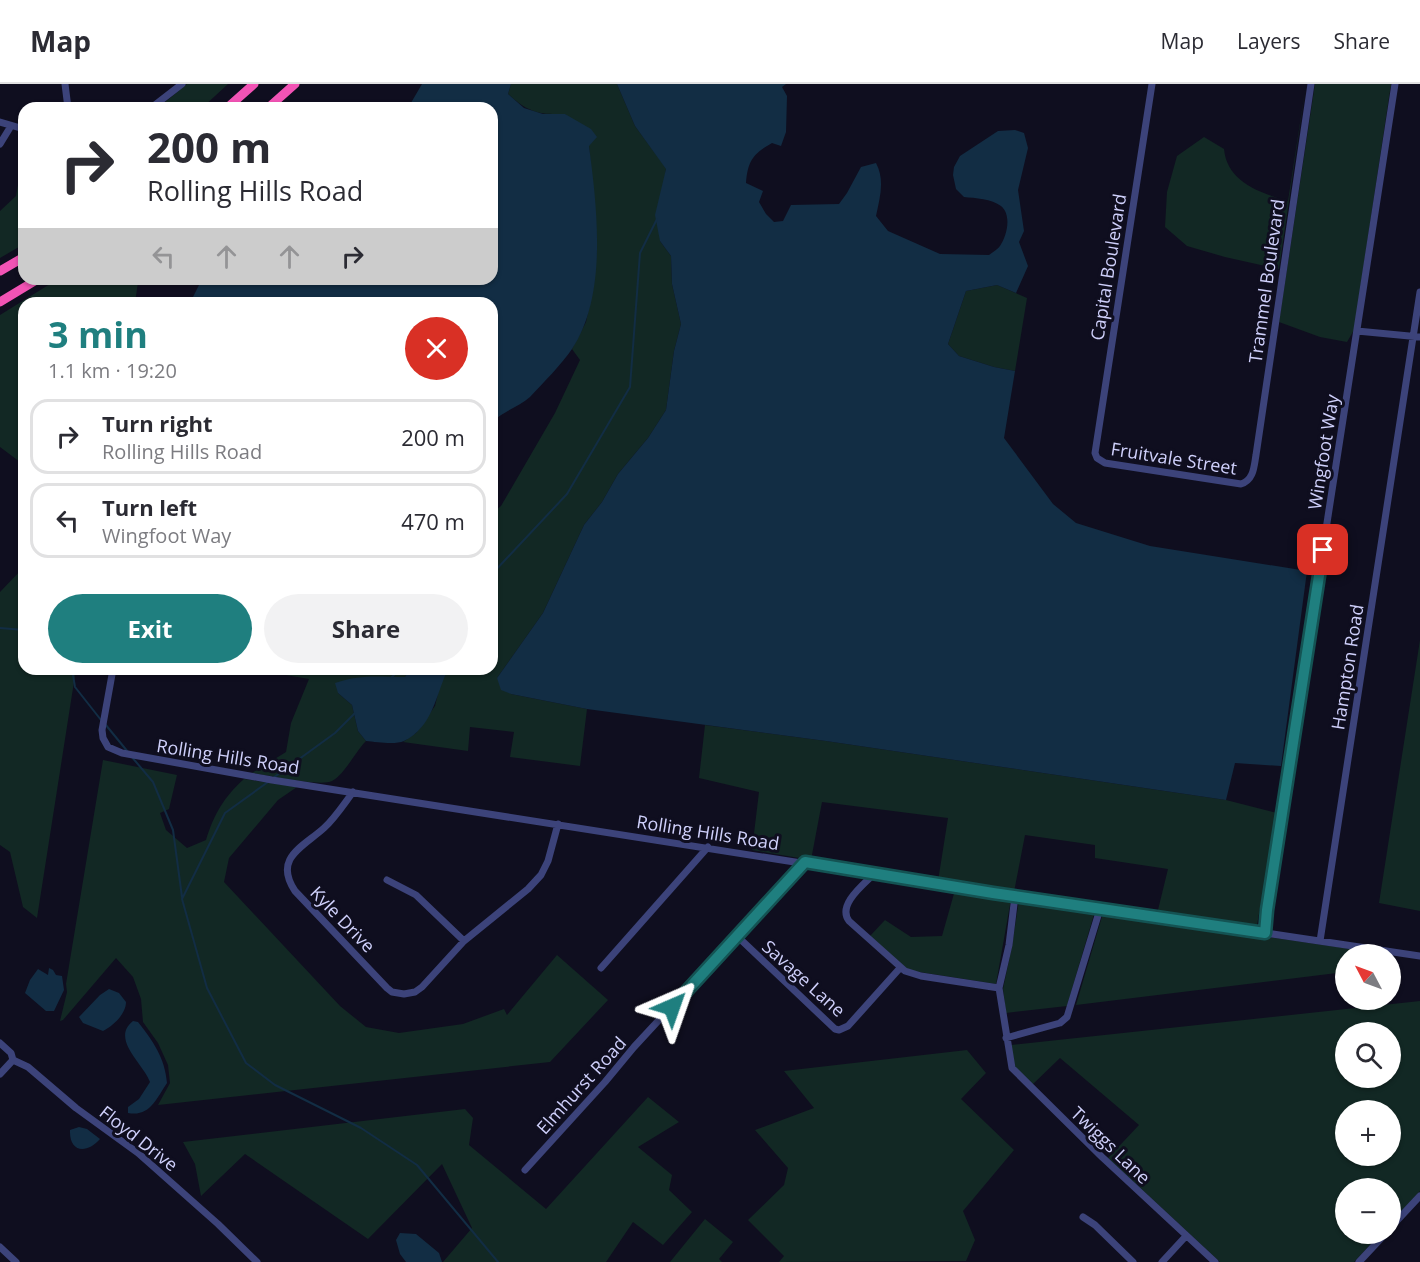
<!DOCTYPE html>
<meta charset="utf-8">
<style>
:root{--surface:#fff;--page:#f2f2f3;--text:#2b2b33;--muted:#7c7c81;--line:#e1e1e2;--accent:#1f7f7f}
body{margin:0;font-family:"Open Sans",sans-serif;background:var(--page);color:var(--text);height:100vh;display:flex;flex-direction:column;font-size:22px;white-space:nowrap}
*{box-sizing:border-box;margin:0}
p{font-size:20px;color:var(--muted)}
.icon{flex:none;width:33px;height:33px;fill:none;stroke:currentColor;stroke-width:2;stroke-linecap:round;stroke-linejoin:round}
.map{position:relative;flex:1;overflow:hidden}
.drawer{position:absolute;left:18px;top:213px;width:480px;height:378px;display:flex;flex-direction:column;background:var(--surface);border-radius:18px;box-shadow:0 2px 4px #0004}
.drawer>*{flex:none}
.banner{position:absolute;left:18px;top:18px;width:480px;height:183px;border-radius:18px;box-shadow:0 2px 4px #0004;background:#fff;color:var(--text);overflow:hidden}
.needle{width:39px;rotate:311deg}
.fabs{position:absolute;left:1335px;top:860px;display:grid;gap:12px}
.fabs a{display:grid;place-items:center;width:66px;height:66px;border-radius:50%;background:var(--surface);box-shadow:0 2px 4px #0004;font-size:30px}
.pin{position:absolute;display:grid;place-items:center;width:51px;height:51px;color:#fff;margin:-26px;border-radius:12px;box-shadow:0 3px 9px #0006}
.me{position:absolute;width:66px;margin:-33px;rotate:43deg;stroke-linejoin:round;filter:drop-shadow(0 0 4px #0008)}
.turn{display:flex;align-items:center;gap:21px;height:126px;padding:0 30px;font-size:27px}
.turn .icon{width:78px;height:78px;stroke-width:2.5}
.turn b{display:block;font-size:42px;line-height:51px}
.lanes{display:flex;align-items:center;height:57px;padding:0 30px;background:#0003;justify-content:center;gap:30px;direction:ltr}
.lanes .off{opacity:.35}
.round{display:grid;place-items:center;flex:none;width:63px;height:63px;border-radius:32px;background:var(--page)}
.summary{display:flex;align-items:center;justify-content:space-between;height:102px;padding:0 30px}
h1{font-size:36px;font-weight:700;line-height:45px;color:var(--accent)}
.primary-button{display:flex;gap:12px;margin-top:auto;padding:12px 30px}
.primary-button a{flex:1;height:69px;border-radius:36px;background:var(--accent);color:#fff;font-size:24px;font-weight:700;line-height:69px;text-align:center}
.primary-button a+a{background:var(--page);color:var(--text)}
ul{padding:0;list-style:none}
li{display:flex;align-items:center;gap:18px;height:75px;margin:0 12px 9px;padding:0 18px;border:3px solid var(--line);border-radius:18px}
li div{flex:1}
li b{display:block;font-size:22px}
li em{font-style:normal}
header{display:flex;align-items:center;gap:36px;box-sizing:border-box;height:84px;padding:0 30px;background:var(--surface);border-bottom:2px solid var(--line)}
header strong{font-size:28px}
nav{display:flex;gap:33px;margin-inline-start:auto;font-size:21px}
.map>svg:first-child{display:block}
.green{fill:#122824;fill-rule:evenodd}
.water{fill:#122d44}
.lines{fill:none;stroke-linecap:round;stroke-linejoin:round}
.stream{stroke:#122d44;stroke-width:2}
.minor{stroke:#3c437a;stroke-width:7}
.highway{stroke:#f253b5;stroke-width:9}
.route-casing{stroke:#145353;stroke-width:15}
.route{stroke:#1f7f7f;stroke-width:10}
.labels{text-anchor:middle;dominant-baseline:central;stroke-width:6;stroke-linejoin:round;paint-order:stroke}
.street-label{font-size:18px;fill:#cfd0fb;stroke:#0f0e1f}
</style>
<header>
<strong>Map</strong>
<nav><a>Map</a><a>Layers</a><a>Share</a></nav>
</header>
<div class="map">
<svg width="1420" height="1178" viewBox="0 0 1420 1178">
<rect width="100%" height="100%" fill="#0f0e1f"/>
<path class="green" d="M187 0H228L202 24H158Z
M511 0H617L635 42 666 84 660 157 671 172 672 200 681 240 674 267 666 326 648 354 618 390 602 418 584 441 543 529 497 594 511 610 587 625 580 682 510 673 514 648 470 643 468 667 403 658 416 649 435 622 440 601 448 585H492V429L501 422 555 329 580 276 572 265 586 238 594 200 597 159 589 62 565 30C538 31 528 28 508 10Z
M1306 0 1279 185 1225 173 1187 162 1165 143 1167 108 1177 72 1204 53 1224 65C1227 98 1260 109 1288 117Z
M1315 0H1391L1354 246 1347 258 1320 253 1279 238Z
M19 95 24 99V160L0 174V127L16 112Z
M58 195H136L138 198 135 219H24V381L0 363V231Z
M997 201 1027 214 1015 287 994 283 959 272 948 260 966 207Z
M24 483V585H76L37 834 23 823 10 768 0 761V508Z
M1420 556V827L1379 819Z
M251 585H410L405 593H388L338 609 352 621 358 647 366 657C355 668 345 690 332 697 320 703 267 691 252 689L286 668 291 639 309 595Z
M705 641 826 657 1226 716 1277 729 1257 841 1262 843V844L1157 830 1168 785 1095 774V761L1025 751 1014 808 938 797 948 734 822 718 811 776 752 766 759 708 699 694Z
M103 676 177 691 169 725 160 729 166 746 187 764 206 756C214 730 224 713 244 695L297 703 278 716 229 774 224 798 340 922 366 943 399 949 463 940 504 925 507 931 557 871 608 916 550 978 158 1021 170 999 168 981 158 959 143 938 141 915 133 893 116 874 63 936 60 937 67 908 66 900Z
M955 806 1011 815 996 900 913 887 906 884 870 852 885 836 911 853 942 852Z
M1019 816 1095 827 1067 922 1006 929 1003 905 1012 862Z
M1103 829 1385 870H1346L1345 888 1076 921Z
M1420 917V1107L1391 1139 1390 1104H1346V1149H1381L1354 1178H1220L1108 1074 1139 1041 1060 974 1032 1001 1015 983 1011 961ZM1346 948H1390V993H1346ZM1346 1026H1390V1071H1346Z
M967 966 986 989 961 1015 1014 1066 963 1127 975 1156 966 1177 779 1178 784 1172 748 1136 784 1101 788 1084 755 1046 814 1024 784 987Z
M648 1013 679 1038 638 1063 672 1091 669 1106 692 1128 663 1161 633 1138 606 1178H443L472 1144 442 1080 368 1155 245 1070 201 1112 195 1080 183 1058 465 1025 473 1034 469 1061 546 1125Z
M705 1135 733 1158 719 1175 722 1178H670Z"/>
<path class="water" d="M422 0H511L508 10 524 24 543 30H565L591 45 597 53 589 62C597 123 608 211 572 265 562 280 543 299 530 313 520 322 504 327 492 338V219H190L202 195H492V24H408Z
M617 0H786L782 3 787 12 786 48 781 62 772 59C753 70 748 76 746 99L763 107 759 118 766 130 774 138 783 137 791 121 839 120 847 109 861 83 876 79C885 96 880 113 876 132L888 147 940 170 989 171C993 168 998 165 1000 162 1007 152 1012 131 1001 122 992 115 975 114 964 113L956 105 953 91 954 83 960 72 998 47 1015 46 1024 49 1028 64 1018 106 1024 147 1019 158 1028 182 1016 209 997 201 966 207 948 260 959 272 994 283 1015 287 1004 354 1053 420 1076 439 1150 462 1307 487 1281 682 1235 679 1226 716 826 657 587 625 511 610 501 606 497 594 543 529 584 441 602 418 618 390 648 354 666 326 674 267 681 240 672 200 671 172 660 157 655 131 666 85 635 42Z
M410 585H448C436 610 433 643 404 657 395 661 377 658 366 657L358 647 352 621 338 609 335 599C362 590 377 593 405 593Z
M49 884 53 886 56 891 62 892 64 906 54 927H46L25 909 30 896 38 885 48 891Z
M109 905 119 909 126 918C126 930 113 942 103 947L83 939 79 933 100 911Z
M133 937 138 938C153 957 165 974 167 999 156 1015 150 1033 128 1029V1023L139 1015 150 998C144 980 110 955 133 937Z
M79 1043 87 1045 100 1055C87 1070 69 1069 70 1046Z
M400 1149 416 1150 439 1169 442 1178H406L400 1170 396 1156Z"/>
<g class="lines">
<path class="stream" d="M492 490 567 410 630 303 640 169 657 135
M0 544 24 546
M72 585 75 603 101 636
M391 594 400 585
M105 640 128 668
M131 672 153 698 173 746 182 813
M273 694 335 649 355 629
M268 698 225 729 182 815 207 904 246 979 275 1001 361 1044 417 1081 498 1178"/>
<path class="minor" d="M65 0 68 24
M1152 0 1095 369 1097 374 1105 379 1241 400C1254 396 1254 382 1256 371L1311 0
M151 24 182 0
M0 38 24 45
M0 60 11 42
M1357 247 1420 253
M113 585 102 646 103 654 108 663 122 669 272 696 884 792 1420 872
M353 708C344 720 335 734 324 744 303 763 273 774 295 807L387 904 392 908 404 910 415 908 422 903 464 857 528 805 541 791 548 777 558 740
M874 790C863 801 837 821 849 837L905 887 921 892 999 904
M387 796 416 811 464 857
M1015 812 1009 861 999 904 1012 984 1102 1073 1215 1178
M1265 848 1267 826 1395 0
M737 852 835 945 839 946 848 942 900 884
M1320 857 1420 208
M601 884 708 763
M1006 954 1060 939 1067 933 1100 825
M0 959 11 969 13 976 28 983 76 1024 138 1069 218 1140 257 1178
M0 990 13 976
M525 1086 605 998 634 963 805 778
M1083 1133 1095 1141 1133 1178
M1390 1144 1420 1112
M0 1163 16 1178
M1162 1178 1186 1152
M1359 1178 1386 1149"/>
<path class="highway" d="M227 24 254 0
M268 24 295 0
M0 187 24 173
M0 218 38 195"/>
</g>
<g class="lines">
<g class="route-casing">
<path id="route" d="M672 923 805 778 993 809 1265 849 1267 826 1323 466"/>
</g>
<use href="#route" class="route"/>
</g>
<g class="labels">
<g class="street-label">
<text transform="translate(1108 183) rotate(-81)">Capital Boulevard</text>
<text transform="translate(1266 197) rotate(-82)">Trammel Boulevard</text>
<text transform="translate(1323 368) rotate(-81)">Wingfoot Way</text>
<text transform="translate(1174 374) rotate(9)">Fruitvale Street</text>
<text transform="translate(1347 583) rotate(-81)">Hampton Road</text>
<text transform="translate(228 672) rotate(9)">Rolling Hills Road</text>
<text transform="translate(708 748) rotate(9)">Rolling Hills Road</text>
<text transform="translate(343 835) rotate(46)">Kyle Drive</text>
<text transform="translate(804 894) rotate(42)">Savage Lane</text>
<text transform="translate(581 1001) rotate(-48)">Elmhurst Road</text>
<text transform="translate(139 1054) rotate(38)">Floyd Drive</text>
<text transform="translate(1111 1061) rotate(44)">Twiggs Lane</text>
</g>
</g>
</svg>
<div class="fabs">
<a><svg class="needle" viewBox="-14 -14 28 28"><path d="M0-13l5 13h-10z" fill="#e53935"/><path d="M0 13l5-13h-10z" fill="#7c7c81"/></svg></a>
<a><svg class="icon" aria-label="search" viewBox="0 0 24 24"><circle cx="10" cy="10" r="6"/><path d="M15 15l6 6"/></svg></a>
<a>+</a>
<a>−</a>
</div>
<div class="pin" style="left:1323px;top:466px;background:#d93025"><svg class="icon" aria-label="arrive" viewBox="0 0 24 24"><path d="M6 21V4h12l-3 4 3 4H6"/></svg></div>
<svg class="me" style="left:672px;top:923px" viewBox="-20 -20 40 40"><path d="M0-17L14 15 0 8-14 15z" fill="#1f7f7f" stroke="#fff" stroke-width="4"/></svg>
<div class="banner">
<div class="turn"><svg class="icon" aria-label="right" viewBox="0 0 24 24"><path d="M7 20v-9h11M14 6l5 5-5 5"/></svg><div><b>200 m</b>Rolling Hills Road</div></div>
<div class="lanes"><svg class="icon off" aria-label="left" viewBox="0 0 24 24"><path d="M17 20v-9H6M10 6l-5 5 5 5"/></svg><svg class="icon off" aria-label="ahead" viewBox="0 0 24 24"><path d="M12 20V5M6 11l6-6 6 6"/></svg><svg class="icon off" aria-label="ahead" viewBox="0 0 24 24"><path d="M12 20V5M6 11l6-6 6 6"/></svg><svg class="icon" aria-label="right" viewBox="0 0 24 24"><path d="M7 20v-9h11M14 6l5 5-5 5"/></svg></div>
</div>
<section class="drawer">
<div class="summary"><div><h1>3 min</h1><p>1.1 km · 19:20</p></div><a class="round" style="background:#d93025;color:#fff"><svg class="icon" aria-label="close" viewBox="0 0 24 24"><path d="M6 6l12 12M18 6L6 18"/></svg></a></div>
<ul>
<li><svg class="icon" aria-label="right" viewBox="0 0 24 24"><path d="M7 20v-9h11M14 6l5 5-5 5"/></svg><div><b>Turn right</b><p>Rolling Hills Road</p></div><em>200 m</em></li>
<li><svg class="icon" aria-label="left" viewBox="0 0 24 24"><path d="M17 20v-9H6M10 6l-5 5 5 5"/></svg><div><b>Turn left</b><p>Wingfoot Way</p></div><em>470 m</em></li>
</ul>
<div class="primary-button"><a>Exit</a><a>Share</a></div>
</section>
</div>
